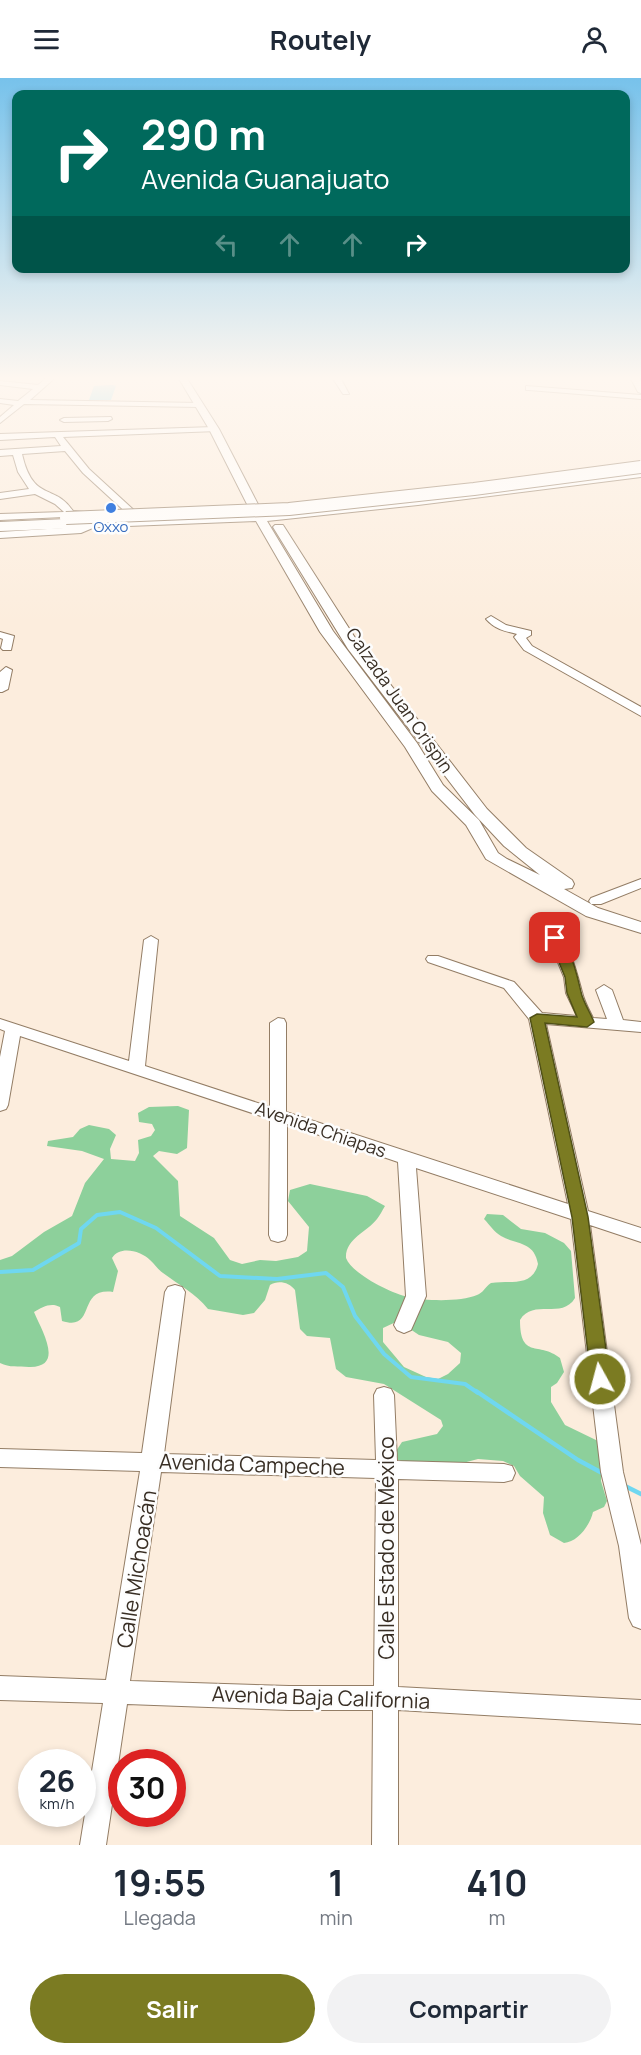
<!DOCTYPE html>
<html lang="es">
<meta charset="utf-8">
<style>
:root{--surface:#fff;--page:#f2f2f3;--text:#1f2937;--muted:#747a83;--accent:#7b7b22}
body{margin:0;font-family:Manrope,sans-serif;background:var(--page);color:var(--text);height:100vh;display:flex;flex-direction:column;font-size:22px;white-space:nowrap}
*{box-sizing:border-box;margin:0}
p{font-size:20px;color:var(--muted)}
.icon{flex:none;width:33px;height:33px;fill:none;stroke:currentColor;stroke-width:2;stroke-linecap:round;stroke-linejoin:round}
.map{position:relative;height:1767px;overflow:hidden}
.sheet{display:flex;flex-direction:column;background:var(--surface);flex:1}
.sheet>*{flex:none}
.guide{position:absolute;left:12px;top:12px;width:618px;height:183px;border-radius:12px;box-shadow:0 3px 9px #0003;background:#00695c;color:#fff;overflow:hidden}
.speed{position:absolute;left:18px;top:1671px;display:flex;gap:12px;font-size:30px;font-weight:700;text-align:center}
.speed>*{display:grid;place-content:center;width:78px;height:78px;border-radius:50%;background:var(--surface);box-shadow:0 3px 9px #0003;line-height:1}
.speed small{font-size:15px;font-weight:400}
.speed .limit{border:9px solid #d22;background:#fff;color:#111}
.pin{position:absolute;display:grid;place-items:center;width:51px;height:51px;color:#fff;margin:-26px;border-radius:12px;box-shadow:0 3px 9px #0006}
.me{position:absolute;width:66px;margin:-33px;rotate:353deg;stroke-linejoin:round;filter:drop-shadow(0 0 4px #0008)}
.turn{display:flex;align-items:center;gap:21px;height:126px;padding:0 30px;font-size:27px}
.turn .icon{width:78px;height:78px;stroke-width:2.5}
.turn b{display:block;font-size:42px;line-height:51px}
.lanes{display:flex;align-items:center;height:57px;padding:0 30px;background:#0003;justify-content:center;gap:30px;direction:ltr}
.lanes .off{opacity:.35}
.eta{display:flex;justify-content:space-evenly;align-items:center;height:102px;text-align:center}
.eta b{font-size:36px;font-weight:700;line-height:42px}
.cta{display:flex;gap:12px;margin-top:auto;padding:12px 30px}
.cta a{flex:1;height:69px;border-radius:36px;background:var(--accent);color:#fff;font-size:24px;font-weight:700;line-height:69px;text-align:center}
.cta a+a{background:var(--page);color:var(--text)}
header{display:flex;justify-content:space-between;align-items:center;height:78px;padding:0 30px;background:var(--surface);font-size:27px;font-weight:700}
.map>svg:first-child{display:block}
.forest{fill:#8dd09b;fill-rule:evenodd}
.water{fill:#6fd7f0}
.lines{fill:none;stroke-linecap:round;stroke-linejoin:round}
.stream-far1{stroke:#6fd7f0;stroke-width:4}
.stream{stroke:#6fd7f0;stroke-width:4.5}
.minor-casing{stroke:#937d65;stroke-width:2}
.major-casing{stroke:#937d65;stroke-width:2}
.highway-casing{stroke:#937d65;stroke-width:2}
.minor{fill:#fff;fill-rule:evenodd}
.major{fill:#fff;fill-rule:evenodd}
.highway{fill:#fff;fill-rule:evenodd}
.highway-bridge-casing{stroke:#937d65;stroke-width:14;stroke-linecap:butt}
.highway-bridge{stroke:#fff;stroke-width:12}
.route{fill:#7b7b22;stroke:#505016;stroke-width:1.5}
.shop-dot{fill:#3f7fe0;stroke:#fdfdfd;stroke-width:2}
.labels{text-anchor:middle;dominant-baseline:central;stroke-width:5;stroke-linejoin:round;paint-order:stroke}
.far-shop-label{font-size:15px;fill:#366cbe;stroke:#fdfdfd}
.street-label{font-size:18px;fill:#382e24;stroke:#fdfdfd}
.near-street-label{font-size:21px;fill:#382e24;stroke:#fdfdfd}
</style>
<header><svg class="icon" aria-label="menu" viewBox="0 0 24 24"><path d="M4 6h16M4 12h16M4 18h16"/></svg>Routely<svg class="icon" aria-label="person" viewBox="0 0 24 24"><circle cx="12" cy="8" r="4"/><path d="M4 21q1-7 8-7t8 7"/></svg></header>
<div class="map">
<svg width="641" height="1767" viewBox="0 0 641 1767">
<rect width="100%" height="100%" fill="#fceddd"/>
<path class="forest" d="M178 1028 189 1032 187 1070 177 1076 159 1073 153 1078 178 1103 180 1138 214 1160 230 1182 242 1186 260 1182 276 1183 298 1179 307 1173 309 1149 288 1123 290 1112 310 1106 367 1118 385 1128C382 1133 380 1137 377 1141 367 1154 345 1161 346 1180 352 1196 391 1215 408 1219 425 1223 461 1224 477 1217 483 1215 485 1209 491 1205 509 1202 532 1210 538 1186 534 1163 517 1167 501 1158 494 1154 490 1147 484 1141L487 1136 503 1137 521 1151 545 1155 564 1165 571 1173 575 1220C562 1242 533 1220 520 1242 520 1282 539 1263 560 1280L564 1294 557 1305 551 1309V1324L565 1347 598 1363 602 1385 601 1403 607 1423 604 1429 593 1434C590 1447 578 1464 564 1465L550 1457 543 1435 544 1419 520 1398 514 1388 503 1383 478 1381 459 1386 420 1384 408 1385 398 1382 396 1373 402 1364 437 1356 443 1348 441 1342 384 1306 346 1299 336 1291 330 1260 307 1258 300 1251 295 1212C289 1204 278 1202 270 1207L265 1222 254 1235 243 1237 208 1231C195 1215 179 1207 163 1195 157 1191 155 1186 150 1182 141 1173 120 1167 112 1180L118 1193 113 1214C76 1209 97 1254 62 1243L60 1229C51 1224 42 1229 34 1234 42 1253 65 1290 29 1289 18 1288 10 1290 0 1285V1182L12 1178 44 1154 72 1138 85 1105 104 1081 82 1073 47 1068 48 1063 73 1059 80 1051 89 1047 109 1051 116 1057 110 1071 111 1081 135 1083 139 1075 138 1062 151 1058 155 1052 152 1046 139 1044 138 1035 149 1029ZM398 1243 419 1257 448 1264 461 1275 460 1285 448 1296 438 1301 426 1299 404 1289 383 1264V1250Z"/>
<path class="water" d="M112 307 116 308 111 322H89L94 308Z"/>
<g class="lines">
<path class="stream-far1" d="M0 1194 33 1192 79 1165 81 1151 97 1137 120 1134 156 1150 220 1198 277 1201 326 1195 343 1209 355 1238 384 1276 411 1299 465 1306 478 1315"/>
<path class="stream" d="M476 1313 578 1382 604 1396
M625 1408 641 1416"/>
<g class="minor-casing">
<path id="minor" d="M48 299H56L30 322 199 325 203 327 199 329 24 326 0 345V339L14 327 0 325V321L18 323 33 311 0 307V303L38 307Z
M332 299H340L349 316H343Z
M526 308 641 317V321L529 312H526Z
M111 339 112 341 108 343 64 344 60 342 64 340Z
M214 349H217V353L63 359 89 391 137 435V439H131L83 395 65 373 22 376C33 425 55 405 73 433L84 434V438L0 442V436L64 434 55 426 35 416 0 421V415L29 411 18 394 13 377 0 378V372L61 368 55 359 0 362V356Z
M92 444 95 445V449L81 455 0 460V454L79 449Z
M491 538 506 547 531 553V557L526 560 532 568 641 629V638L524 572 514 559 517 556C504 553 495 551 486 541Z
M0 554 14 558 11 572H3L1 570 3 561 0 560Z
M6 589 12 592 8 611 2 614H0V594Z
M641 801V810L601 826H591L589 823 591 820Z
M555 856C569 859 578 900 582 914 584 923 589 932 593 940L607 941 596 912 604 907 612 912 623 942 641 944V954L546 946 588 1133 641 1150V1164L590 1147 623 1394 641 1467V1551L633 1548 629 1540 619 1468 601 1394 571 1141 416 1090 426 1218 411 1252 404 1255 397 1252 394 1247 406 1218 398 1084 287 1046V1157L285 1162 278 1164 271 1162 269 1157 270 1041 20 958 8 1027 6 1031 0 1033V979L5 953 0 951V941L129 983 144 862 151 858 158 862 145 988 270 1029V945L278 940 284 941 286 945V1034L568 1126 529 941 504 910 428 884 426 881 428 878H438L514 904 542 935 577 938 566 915 564 899 548 860Z
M175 1207 182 1209 185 1214 164 1376 376 1382 374 1317 377 1311 384 1309 391 1311 394 1317 397 1383 504 1386 512 1388 515 1395 512 1402 504 1404 398 1401V1609L641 1622V1646L398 1632V1767H372L373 1632H289L127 1626 106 1767H80L103 1625 0 1622V1598L106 1602 140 1393 0 1389V1371L142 1375 165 1214 168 1209ZM161 1394 376 1400 374 1608H289L130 1603Z"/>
</g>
<g class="major-casing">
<path id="major" d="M178 299H186L219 351 263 436 418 421 641 393V399L418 427 267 443 333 553 417 665 443 707 479 742 498 775 507 781 540 797 504 768 475 737 348 571 273 449 275 447H283L359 566 487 731 526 770 572 802 574 806 572 810 564 811 598 830 641 844V855L586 838 486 781 466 747 432 713 405 669 320 554 256 443 0 453V447L252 436 209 351Z
M630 299H638L641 303V315L638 314Z"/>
</g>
<g class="highway-casing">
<path id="highway" d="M67 441 74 445 72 448 0 452V444Z"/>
</g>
<use href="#minor" class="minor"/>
<use href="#major" class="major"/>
<use href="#highway" class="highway"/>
<g class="highway-bridge-casing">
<path id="highway-bridge" d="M66 440 289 431 474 411 641 389"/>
</g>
<use href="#highway-bridge" class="highway-bridge"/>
</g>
<linearGradient id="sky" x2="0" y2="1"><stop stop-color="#77c2eb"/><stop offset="0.55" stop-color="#fef7f0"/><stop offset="1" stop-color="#fef7f0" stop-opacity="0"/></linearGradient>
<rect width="641" height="546" fill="url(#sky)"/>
<path class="route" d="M555 856C569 859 578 901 581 914 583 924 590 934 594 944L587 949 545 945 588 1139 610 1301 607 1307 600 1309 594 1307 591 1301 572 1139 530 940 537 936 577 939 567 915 565 899 549 860Z"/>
<circle class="shop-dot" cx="111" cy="430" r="6"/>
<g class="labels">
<g class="far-shop-label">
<text x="111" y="448">Oxxo</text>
</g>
<g class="street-label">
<text transform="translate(400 622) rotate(55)">Calzada Juan Crispin</text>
<text transform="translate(321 1051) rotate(19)">Avenida Chiapas</text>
</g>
<g class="near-street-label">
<text transform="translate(252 1386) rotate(2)">Avenida Campeche</text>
<text transform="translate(386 1470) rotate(-90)">Calle Estado de México</text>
<text transform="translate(136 1491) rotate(-81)">Calle Michoacán</text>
<text transform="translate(321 1619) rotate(2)">Avenida Baja California</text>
</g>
</g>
</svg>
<div class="speed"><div>26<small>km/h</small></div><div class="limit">30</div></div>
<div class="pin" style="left:555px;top:860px;background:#d93025"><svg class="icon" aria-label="arrive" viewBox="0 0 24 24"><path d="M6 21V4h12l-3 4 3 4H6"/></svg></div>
<svg class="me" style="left:600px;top:1301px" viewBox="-20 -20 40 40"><circle r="17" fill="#7b7b22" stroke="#fff" stroke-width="3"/><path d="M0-11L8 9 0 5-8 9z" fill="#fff"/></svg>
<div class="guide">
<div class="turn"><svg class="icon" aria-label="right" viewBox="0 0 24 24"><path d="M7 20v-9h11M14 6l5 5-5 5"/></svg><div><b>290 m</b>Avenida Guanajuato</div></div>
<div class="lanes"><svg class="icon off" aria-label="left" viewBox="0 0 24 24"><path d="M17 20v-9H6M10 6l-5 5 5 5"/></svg><svg class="icon off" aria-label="ahead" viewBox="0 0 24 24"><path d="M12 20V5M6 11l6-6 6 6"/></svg><svg class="icon off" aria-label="ahead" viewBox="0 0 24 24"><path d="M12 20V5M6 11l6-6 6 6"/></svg><svg class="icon" aria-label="right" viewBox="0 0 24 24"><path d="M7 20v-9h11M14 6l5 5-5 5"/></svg></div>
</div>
</div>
<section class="sheet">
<div class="eta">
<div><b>19:55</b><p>Llegada</p></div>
<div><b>1</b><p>min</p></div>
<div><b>410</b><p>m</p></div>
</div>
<div class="cta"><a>Salir</a><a>Compartir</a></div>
</section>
